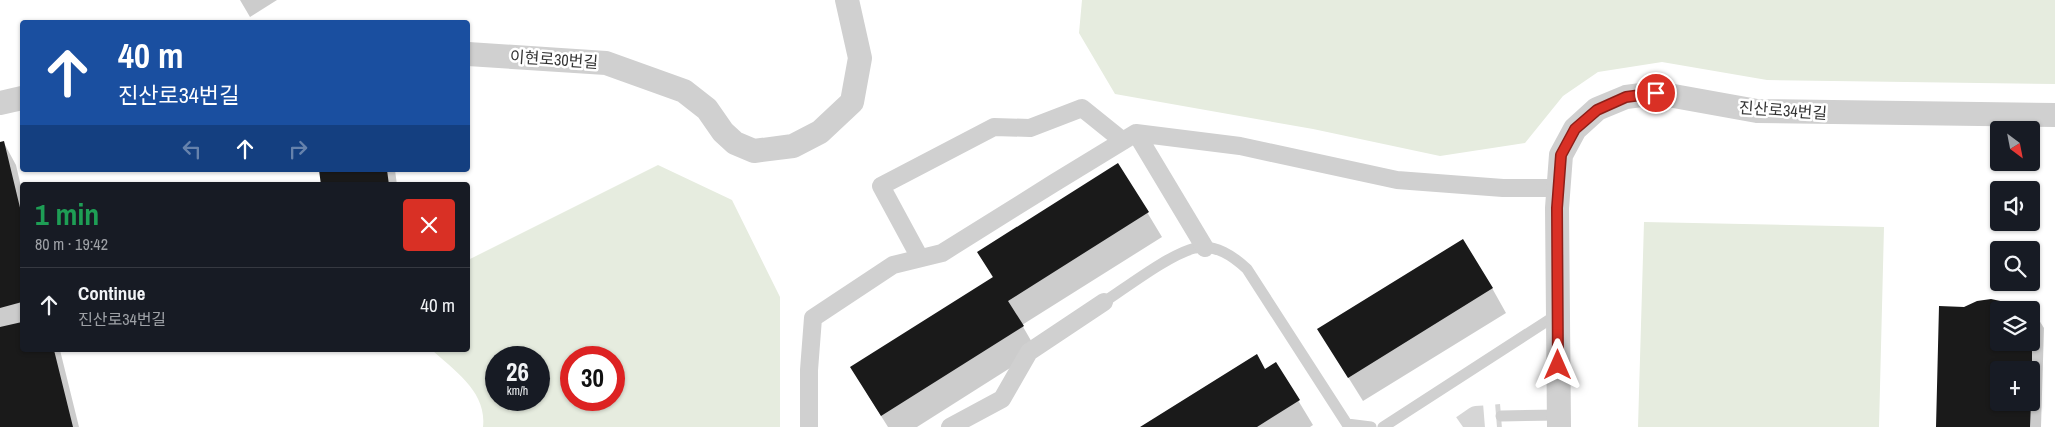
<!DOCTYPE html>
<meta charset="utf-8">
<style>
:root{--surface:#171b24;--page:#242831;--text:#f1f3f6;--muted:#9ea1a6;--line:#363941}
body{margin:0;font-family:"Archivo Narrow","Noto Sans KR",sans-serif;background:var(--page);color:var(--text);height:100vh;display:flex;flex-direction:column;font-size:19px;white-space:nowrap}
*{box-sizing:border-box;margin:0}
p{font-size:16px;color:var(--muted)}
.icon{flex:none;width:28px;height:28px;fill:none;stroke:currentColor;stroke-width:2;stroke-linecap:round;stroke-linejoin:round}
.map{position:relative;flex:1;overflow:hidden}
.drawer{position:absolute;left:20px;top:182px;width:450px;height:170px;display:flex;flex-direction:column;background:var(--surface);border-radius:5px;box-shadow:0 1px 4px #0004}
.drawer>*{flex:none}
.banner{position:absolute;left:20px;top:20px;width:450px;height:152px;border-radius:5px;box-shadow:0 1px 4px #0004;background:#1a4fa0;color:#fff;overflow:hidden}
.needle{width:32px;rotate:148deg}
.buttons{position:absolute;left:1990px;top:121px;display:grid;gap:10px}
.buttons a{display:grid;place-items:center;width:50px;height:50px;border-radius:5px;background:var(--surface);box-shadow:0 1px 4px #0004;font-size:25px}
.speed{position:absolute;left:485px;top:346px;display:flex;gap:10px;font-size:25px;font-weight:700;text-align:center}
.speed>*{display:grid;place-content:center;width:65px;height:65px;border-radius:50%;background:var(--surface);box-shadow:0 1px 4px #0004;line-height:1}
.speed small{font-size:12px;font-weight:400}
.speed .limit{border:8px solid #d22;background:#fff;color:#111}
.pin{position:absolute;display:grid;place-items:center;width:42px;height:42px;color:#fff;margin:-21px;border:2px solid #fff;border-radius:50%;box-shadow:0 1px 5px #0007}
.me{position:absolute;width:55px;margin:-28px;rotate:0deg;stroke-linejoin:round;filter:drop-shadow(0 0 4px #0008)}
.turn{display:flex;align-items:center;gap:18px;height:105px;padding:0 15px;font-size:22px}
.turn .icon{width:65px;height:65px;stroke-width:2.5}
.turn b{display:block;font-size:35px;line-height:42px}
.lanes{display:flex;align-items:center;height:48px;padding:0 15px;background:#0003;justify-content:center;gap:25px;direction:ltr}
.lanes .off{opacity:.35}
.round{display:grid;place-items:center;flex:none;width:52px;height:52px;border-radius:5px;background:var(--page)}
.headline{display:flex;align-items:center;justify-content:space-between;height:85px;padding:0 15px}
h1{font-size:30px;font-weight:700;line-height:38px;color:#1e9e55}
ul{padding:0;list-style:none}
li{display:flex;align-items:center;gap:15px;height:75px;padding:0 15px;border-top:1px solid var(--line)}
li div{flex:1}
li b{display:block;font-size:19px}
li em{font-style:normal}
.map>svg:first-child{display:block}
.green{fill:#e6ecdf;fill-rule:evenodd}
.shadow{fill:#0003;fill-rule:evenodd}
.building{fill:#1a1a1a}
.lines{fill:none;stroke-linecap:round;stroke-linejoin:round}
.minor-tunnel{stroke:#d6d6d6;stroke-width:24;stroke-dasharray:24 12;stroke-linecap:butt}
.service{stroke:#d0d0d0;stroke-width:11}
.pedestrian{stroke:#d0d0d0;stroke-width:18}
.minor{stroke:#d0d0d0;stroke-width:24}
.route-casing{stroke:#8d1f18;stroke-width:12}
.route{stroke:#d93025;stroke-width:9}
.labels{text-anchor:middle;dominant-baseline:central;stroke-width:5;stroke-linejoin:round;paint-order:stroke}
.street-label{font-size:16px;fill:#333;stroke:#fff}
</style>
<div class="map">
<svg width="2055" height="427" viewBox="0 0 2055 427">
<rect width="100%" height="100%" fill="#fff"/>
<path class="green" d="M1082 0H2055V84L1767 80 1662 62 1598 72 1563 96 1525 143 1440 156 1313 129 1115 94 1079 33Z
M658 165 732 200 780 297V427H483C487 392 455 371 432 350H468V260ZM496 358H539V400H496ZM571 358H614V400H571Z
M1644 222 1884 227 1879 427H1638Z"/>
<path class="shadow" d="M240 0H277L250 17Z
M4 143 16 165 22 191V350H60L79 427H0V144Z
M1118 164 1162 237 1022 325 1037 351 917 427H888L866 392 993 278 979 252Z
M321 170H395L397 185H322Z
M1492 288 1506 313 1363 401 1333 353Z
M1940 307 2032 309 2044 328 2041 427H1937ZM1999 310H2031V342H1999ZM1999 370H2031V402H1999Z
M1276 364 1313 425 1310 427H1143L1265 370Z"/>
<path class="building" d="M4 141 22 216V302L0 308V142Z
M1118 163 1149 212 1008 301 1024 326 881 416 850 367 993 277 977 252Z
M319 170H387L389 185H321Z
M1463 239 1493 288 1348 378 1317 329Z
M1991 299 2005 302 2017 308H2033V320H2031V310H1999V342H2032V370H1999V402H2031L2030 427H1936L1939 306 1964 307 1977 301Z
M22 322V350H54L73 427H0V327Z
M1257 354 1265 369 1276 362 1300 400 1257 427H1140Z"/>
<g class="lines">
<path class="minor-tunnel" d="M1463 427 1476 418 1501 416"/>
<path class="service" d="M1104 302C1127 287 1170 254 1195 248 1216 244 1233 256 1247 269L1347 424 1371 427
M1501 416 1559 415
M1383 427 1558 314"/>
<path class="pedestrian" d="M1136 133 1240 146 1397 180 1503 188H1559
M920 258 881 186 994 127 1030 128 1082 108 1123 141
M809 427V370L813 318 893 265 942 253 1054 183 1136 133 1205 248
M950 427 1002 399 1029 352 1104 302"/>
<path class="minor" d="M468 54 606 63 684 91 707 109 723 132 735 143 754 151 793 146 820 132 852 102 860 58 847 0
M0 103 22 98
M1559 427 1557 208 1561 155 1575 129 1597 109 1626 97 1657 93 1757 111 2055 115"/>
</g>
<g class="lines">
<g class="route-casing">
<path id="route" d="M1558 365 1557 208 1561 155 1575 129 1597 110 1626 97 1656 93"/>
</g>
<use href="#route" class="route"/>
</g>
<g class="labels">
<g class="street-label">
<text transform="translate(554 59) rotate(4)">이현로30번길</text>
<text transform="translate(1783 110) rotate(4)">진산로34번길</text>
</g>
</g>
</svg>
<div class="buttons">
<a><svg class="needle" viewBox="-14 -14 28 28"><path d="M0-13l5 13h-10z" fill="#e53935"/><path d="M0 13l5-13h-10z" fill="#9ea1a6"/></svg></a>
<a><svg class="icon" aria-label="sound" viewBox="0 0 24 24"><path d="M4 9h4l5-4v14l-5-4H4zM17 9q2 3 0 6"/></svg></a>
<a><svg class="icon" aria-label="search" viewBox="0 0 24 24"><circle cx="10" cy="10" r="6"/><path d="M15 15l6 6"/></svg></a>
<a><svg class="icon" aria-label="layers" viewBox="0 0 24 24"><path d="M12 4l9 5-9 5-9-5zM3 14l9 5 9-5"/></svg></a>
<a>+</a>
</div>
<div class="speed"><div>26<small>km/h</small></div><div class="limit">30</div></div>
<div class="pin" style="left:1656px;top:93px;background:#d93025"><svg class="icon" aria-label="arrive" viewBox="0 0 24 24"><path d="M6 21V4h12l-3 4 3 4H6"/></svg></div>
<svg class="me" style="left:1558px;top:365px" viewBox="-20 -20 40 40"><path d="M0-17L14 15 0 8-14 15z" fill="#d93025" stroke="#fff" stroke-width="4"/></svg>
<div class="banner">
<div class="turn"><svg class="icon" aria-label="ahead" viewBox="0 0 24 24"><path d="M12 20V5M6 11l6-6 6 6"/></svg><div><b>40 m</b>진산로34번길</div></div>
<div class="lanes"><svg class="icon off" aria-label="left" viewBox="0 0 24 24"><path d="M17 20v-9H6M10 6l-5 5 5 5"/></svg><svg class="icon" aria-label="ahead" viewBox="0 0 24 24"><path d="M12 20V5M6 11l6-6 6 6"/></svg><svg class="icon off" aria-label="right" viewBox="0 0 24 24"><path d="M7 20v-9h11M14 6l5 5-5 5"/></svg></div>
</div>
<section class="drawer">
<div class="headline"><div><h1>1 min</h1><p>80 m · 19:42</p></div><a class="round" style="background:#d93025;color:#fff"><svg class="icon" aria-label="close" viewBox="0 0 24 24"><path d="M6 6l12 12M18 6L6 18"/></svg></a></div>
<ul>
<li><svg class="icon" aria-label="ahead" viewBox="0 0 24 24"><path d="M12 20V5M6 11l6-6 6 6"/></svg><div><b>Continue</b><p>진산로34번길</p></div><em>40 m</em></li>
</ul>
</section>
</div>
